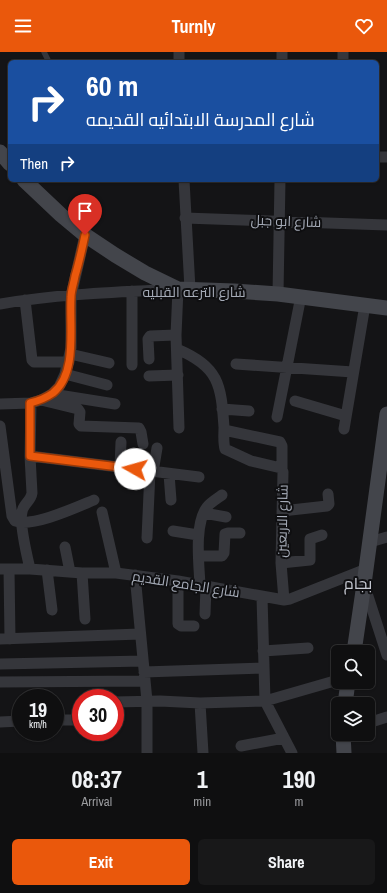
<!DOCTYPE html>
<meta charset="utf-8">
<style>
:root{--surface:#0f0f10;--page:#181819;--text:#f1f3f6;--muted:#9b9c9f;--line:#2f2f30;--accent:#ea580c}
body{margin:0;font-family:"Archivo Narrow",Cairo,sans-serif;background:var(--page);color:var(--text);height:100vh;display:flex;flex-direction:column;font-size:15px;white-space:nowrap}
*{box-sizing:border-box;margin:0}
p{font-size:13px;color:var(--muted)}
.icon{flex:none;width:22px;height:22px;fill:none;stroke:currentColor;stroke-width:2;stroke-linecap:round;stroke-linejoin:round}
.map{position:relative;height:701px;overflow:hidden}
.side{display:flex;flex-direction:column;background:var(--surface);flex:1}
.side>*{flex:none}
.top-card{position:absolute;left:8px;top:8px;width:371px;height:122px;border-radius:6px;box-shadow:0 1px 3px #0004,0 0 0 1px var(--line);background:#1a4fa0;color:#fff;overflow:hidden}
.fabs{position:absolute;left:331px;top:593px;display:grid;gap:8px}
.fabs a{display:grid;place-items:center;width:44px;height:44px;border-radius:6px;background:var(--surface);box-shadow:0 1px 3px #0004,0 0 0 1px var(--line);font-size:20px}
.speed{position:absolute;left:12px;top:637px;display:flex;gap:8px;font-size:20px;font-weight:700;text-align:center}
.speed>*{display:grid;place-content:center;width:52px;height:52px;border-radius:50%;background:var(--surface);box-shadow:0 1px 3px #0004,0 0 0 1px var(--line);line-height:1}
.speed small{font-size:10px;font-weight:400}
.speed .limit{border:6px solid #d22;background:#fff;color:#111}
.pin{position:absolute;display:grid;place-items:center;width:34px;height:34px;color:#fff;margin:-41px -17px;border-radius:50% 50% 50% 0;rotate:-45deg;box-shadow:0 0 4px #0007}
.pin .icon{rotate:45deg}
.me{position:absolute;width:44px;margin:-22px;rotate:277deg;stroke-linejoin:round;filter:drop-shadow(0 0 3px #0008)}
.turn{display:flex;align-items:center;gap:14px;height:84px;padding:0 12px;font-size:18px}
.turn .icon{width:52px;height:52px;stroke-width:2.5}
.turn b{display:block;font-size:28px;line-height:34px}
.then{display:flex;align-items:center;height:38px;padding:0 12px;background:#0003;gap:8px;font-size:15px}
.eta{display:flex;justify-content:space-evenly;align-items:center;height:68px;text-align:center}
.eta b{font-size:24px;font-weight:700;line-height:28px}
.cta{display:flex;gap:8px;margin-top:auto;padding:8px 12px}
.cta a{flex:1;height:46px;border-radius:6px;background:var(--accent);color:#fff;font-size:16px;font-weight:700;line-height:46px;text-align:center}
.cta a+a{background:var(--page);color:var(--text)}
header{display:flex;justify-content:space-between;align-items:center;height:52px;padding:0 12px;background:var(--accent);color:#fff;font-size:18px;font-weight:700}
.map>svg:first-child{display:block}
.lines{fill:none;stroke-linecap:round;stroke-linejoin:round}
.lane{stroke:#35363b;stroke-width:5.5}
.street{stroke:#35363b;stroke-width:11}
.secondary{stroke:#43454b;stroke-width:15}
.route-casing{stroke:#983908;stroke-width:10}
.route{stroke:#ea580c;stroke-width:7}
.labels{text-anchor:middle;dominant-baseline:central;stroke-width:4;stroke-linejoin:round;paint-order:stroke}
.street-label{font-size:14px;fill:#a5abb7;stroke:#0f0f11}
.quarter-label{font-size:16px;fill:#c7cad3;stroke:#0f0f11}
</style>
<header><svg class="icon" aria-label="menu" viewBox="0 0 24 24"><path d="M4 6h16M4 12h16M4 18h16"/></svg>Turnly<svg class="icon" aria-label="heart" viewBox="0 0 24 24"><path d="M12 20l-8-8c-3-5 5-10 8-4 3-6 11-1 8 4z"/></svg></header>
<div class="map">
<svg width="387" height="701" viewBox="0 0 387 701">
<rect width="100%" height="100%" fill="#141416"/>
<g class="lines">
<path class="lane" d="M44 0 49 10"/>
<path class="street" d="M179 0V10
M343 0V10
M282 10V0
M377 105H387
M184 128 190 237
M185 166 387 173
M278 242 280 128
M25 248 32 308 34 310H69
M0 252C58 242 118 240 178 237L176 283 179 376
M177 297C219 315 221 332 224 375 224 382 223 390 225 397L251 409 281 416 283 420 281 511 284 548
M70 302 109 311
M149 307 148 287 150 284 176 283
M236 312 353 320
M132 313V239
M65 322 107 333
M149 324 178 323
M52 342 115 352
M41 348 78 357 80 360 79 372 81 374 139 376 141 380 143 392
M295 349 346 364
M0 352 31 351
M222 357 249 359
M277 365 301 244
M0 374 12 464 15 469C32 476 77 455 94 448
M344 377 365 253
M224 378 280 390 282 394V417
M30 404 199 425
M120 415 121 390
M153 420 157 396
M169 422 171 448
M282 459 327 454 329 452 328 442
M102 460 116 521
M204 461 226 465
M173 479 198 483
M147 486 150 419
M370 490 387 485
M65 495 70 520
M199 504H222L224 501 225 482 228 481H240
M281 511 310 508V487L322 483
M0 517H30L82 521H116L178 529 284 548 290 547 366 517
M9 517 10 587
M30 517C27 504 19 471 22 460 23 452 31 449 32 441L30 404 31 351 41 348 52 342 59 335 65 322 71 296V244L85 183
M47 518 52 558
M82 521 85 567
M135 523 147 649V701
M178 529V572L181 574H194
M200 533C199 512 194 472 207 455 211 450 218 446 222 443
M365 535 387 603
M262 545 265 649 292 701
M205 562 206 534
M0 587 140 582
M263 599 308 596
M0 612 143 609
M144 620 264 616
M0 630 145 629
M115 650 160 649 200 651 265 649 338 628
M200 651 203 701
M55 668H75
M0 670 21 669
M368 671 387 665
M98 680V682
M241 694 284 686"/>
<path class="secondary" d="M0 100 10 112
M24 128 61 163 85 183 115 203 145 221 178 237 234 239 278 242 387 256
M354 600 364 532 387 362
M345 652 348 630
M343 682 344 701"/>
</g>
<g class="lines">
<g class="route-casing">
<path id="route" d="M85 183C82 197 79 211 75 224 74 231 71 238 71 245 69 274 78 321 53 341 46 346 38 349 30 351V404L135 417"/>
</g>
<use href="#route" class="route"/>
</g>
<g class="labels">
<g class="street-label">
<text transform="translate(286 169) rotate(2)">شارع ابو جبل</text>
<text x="194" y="240">شارع الترعه القبليه</text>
<text transform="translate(282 469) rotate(-89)">شارع الاربعين</text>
<text transform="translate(186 532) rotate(9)">شارع الجامع القديم</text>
</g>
<g class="quarter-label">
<text x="358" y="531">بجام</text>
</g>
</g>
</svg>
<div class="fabs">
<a><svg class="icon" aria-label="search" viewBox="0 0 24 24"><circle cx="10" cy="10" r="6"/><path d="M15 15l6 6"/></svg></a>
<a><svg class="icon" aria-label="layers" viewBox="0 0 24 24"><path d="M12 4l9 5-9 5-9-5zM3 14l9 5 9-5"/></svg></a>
</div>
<div class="speed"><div>19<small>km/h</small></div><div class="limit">30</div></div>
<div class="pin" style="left:85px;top:183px;background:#d93025"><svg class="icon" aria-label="arrive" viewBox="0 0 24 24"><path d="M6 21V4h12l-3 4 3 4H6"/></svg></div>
<svg class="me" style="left:135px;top:417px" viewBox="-20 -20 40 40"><circle r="19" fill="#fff"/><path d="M0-13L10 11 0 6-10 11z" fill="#ea580c"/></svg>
<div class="top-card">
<div class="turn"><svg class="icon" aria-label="right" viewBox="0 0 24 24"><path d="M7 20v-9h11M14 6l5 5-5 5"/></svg><div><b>60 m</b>شارع المدرسة الابتدائيه القديمه</div></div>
<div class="then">Then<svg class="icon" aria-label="right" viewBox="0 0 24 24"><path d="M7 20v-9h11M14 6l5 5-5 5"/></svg></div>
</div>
</div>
<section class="side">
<div class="eta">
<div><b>08:37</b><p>Arrival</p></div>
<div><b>1</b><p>min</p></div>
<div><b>190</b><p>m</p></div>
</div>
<div class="cta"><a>Exit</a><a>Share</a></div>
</section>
